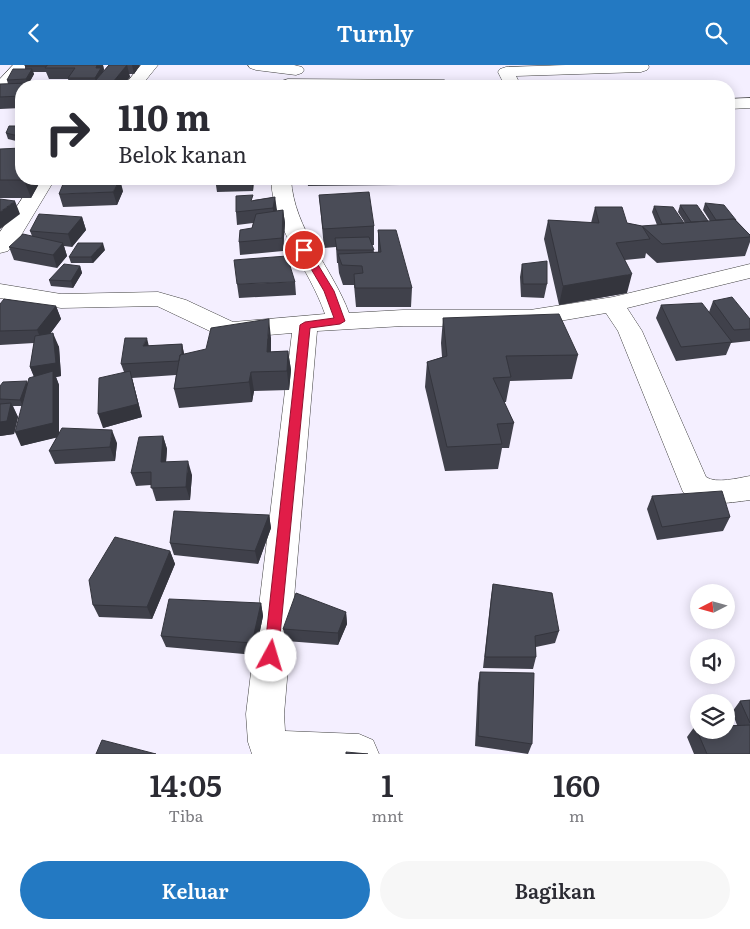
<!DOCTYPE html>
<html lang="id">
<style>
:root{--surface:#fff;--page:#f7f7f7;--text:#2b2b33;--muted:#7c7c81;--accent:#2379c2}
body{margin:0;font-family:Literata,serif;background:var(--page);color:var(--text);height:100vh;display:flex;flex-direction:column;font-size:19px;white-space:nowrap}
*{box-sizing:border-box;margin:0}
p{font-size:16px;color:var(--muted)}
.icon{flex:none;width:28px;height:28px;fill:none;stroke:currentColor;stroke-width:2;stroke-linecap:round;stroke-linejoin:round}
.map{position:relative;height:689px;overflow:hidden}
.drawer{display:flex;flex-direction:column;background:var(--surface);flex:1}
.drawer>*{flex:none}
.banner{position:absolute;left:15px;top:15px;width:720px;height:105px;border-radius:20px;box-shadow:0 2px 12px #0003;background:#fff;color:var(--text);overflow:hidden}
.needle{width:32px;rotate:264deg}
.tools{position:absolute;left:690px;top:519px;display:grid;gap:10px}
.tools a{display:grid;place-items:center;width:45px;height:45px;border-radius:50%;background:var(--surface);box-shadow:0 2px 12px #0003;font-size:25px}
.pin{position:absolute;display:grid;place-items:center;width:42px;height:42px;color:#fff;margin:-21px;border:2px solid #fff;border-radius:50%;box-shadow:0 1px 5px #0007}
.me{position:absolute;width:55px;margin:-28px;rotate:6deg;stroke-linejoin:round;filter:drop-shadow(0 0 4px #0008)}
.turn{display:flex;align-items:center;gap:18px;height:105px;padding:0 20px;font-size:22px}
.turn .icon{width:65px;height:65px;stroke-width:2.5}
.turn b{display:block;font-size:35px;line-height:42px}
.eta{display:flex;justify-content:space-evenly;align-items:center;height:85px;text-align:center}
.eta b{font-size:30px;font-weight:600;line-height:35px}
.cta{display:flex;gap:10px;margin-top:auto;padding:10px 20px}
.cta a{flex:1;height:58px;border-radius:30px;background:var(--accent);color:#fff;font-size:20px;font-weight:600;line-height:58px;text-align:center}
.cta a+a{background:var(--page);color:var(--text)}
header{display:flex;justify-content:space-between;align-items:center;height:65px;padding:0 20px;background:var(--accent);color:#fff;font-size:22px;font-weight:600}
.map>svg:first-child{display:block}
.lines{fill:none;stroke-linecap:round;stroke-linejoin:round}
.minor-casing{stroke:#414141;stroke-width:1}
.minor{fill:#fff;fill-rule:evenodd}
.wall{fill:#40414b}
.shaded-wall{fill:#34353d}
.building{fill:#4a4c57;stroke:#34353d}
.route{fill:#e11d48;stroke:#92132f}
</style>
<header><svg class="icon" aria-label="back" viewBox="0 0 24 24"><path d="M15 5l-7 7 7 7"/></svg>Turnly<svg class="icon" aria-label="search" viewBox="0 0 24 24"><circle cx="10" cy="10" r="6"/><path d="M15 15l6 6"/></svg></header>
<div class="map">
<svg width="750" height="689" viewBox="0 0 750 689">
<rect width="100%" height="100%" fill="#f4efff"/>
<g class="lines">
<g class="minor-casing">
<path id="minor" d="M13 0H30L6 28 0 29V14Z
M141 0H158L141 21H124Z
M248 0H294L302 2 304 5 302 8 296 10 256 5 250 3Z
M566 0H648L649 2 647 5 641 7 516 11 521 21H505L498 7 500 4 506 2Z
M288 14 444 15 450 17 452 20 281 21 280 19 282 16Z
M750 33V43L729 44V34Z
M35 114H55L20 172 8 186 0 188V167Z
M271 114H291C294 165 332 202 349 248L403 245H530L613 232 750 199V213L627 243 642 266 706 412C716 419 738 413 750 411V435C727 438 703 443 683 427L618 266 606 248 530 261H403L317 266 284 649 285 666 359 669 373 675 379 689H252L248 677 246 649 292 268 232 273 214 268 157 241 61 243 0 233V219L61 229 158 227 186 235 233 257 325 249C309 203 273 165 271 114Z"/>
</g>
<use href="#minor" class="minor"/>
</g>
<path class="wall" d="M103 0 104 5 102 8 109 0H140L134 9H129L130 12 122 21H50L69 17 68 14H49L46 7H33L34 9 29 18H30L31 21H21V43L0 44V19H8L7 15 25 4V1Z
M21 61V76H16L8 74 6 68Z
M0 84 41 115 31 133H0Z
M215 114H254L253 126 217 127Z
M307 114H400V120L308 121Z
M410 114H428L427 118H410Z
M436 114H481V117H435Z
M123 126 117 140 63 142 59 129Z
M319 130 374 161V180H372L374 187H378V165L412 223 411 242H356L354 220H343L339 208 338 198H337L336 182 324 183Z
M275 132 276 146 283 145 285 158 283 186 240 190 239 177 252 163 253 158 237 160 236 147 254 135Z
M705 138 736 155 750 170V177L745 191 657 198 646 188 645 193 625 195 627 228 559 240 544 174 548 155 591 158 595 142 627 158 642 161 657 160 652 147 654 141 684 158H685L678 147 680 140 708 156H710L703 145Z
M82 152 86 165 72 182 64 181 67 191 57 203 14 195 9 182 32 171 30 166Z
M105 185 93 198H71L69 192Z
M522 199 547 219 544 233 521 232 520 212Z
M80 201 82 208 73 223 51 221 49 215Z
M295 217 296 230 239 233 237 219Z
M713 236 750 254V276L731 278 726 290 676 296 656 253 661 240 709 247Z
M0 239 56 241 61 254 50 269 59 282 61 311 56 312 59 320V368L117 378 115 396 55 399 49 386 57 372 21 381 22 341H13L18 352 14 369 0 371V321L28 319 34 312 30 302 34 278 0 280Z
M443 253 578 290 572 314 510 316 506 337H504L514 358 509 383H502L498 404 445 406 425 322 427 297 442 292 441 278Z
M271 273V287L288 286 291 305 289 325 254 326 252 337 179 343 174 324 176 310 132 313 142 352 103 363 124 307 121 299 149 281 182 279 184 289Z
M163 371 167 384 166 397 192 410 190 435 156 436 151 420 136 421 131 408Z
M652 431 730 452 723 466 657 475 647 444Z
M269 450 271 463 258 499 174 490 170 478Z
M170 486 175 499 152 554 99 552 93 540Z
M493 519 559 566 555 578 536 582V592L533 604 483 603 491 532Z
M261 538 263 551 255 590 166 582 161 571Z
M346 547 347 559 338 580 286 576 283 564Z
M480 607 532 679 528 689 475 681 478 618Z
M750 635V689H694L687 672 695 661 737 660 732 647 740 636Z"/>
<path class="shaded-wall" d="M97 0H103L104 5 96 16 95 13 96 3Z
M127 0 130 12 122 21H114L113 17Z
M132 0H140L134 9Z
M32 4 34 9 28 20 26 14Z
M25 114H41V115L31 133 24 115Z
M120 114 123 126 117 140 113 127Z
M251 114H254L253 126Z
M275 132 277 145 274 156 273 143Z
M15 136 20 149 0 164V147Z
M283 145 285 158 283 186 282 173Z
M82 152 86 165 72 182 68 169Z
M63 178 67 191 57 203 53 190Z
M103 178 105 185 93 198 91 192Z
M80 201 82 208 73 223 71 216Z
M632 209 627 228 559 240 563 221Z
M56 241 61 254 43 278 37 265Z
M269 254 271 273 270 307 267 287Z
M53 268 59 282 61 311 56 312 59 320V372L21 381 15 367 36 316 30 302Z
M147 273 150 286 143 281Z
M182 279 185 293 181 296Z
M288 286 291 305 289 325 287 306Z
M130 306 142 352 103 363 98 349Z
M251 307 254 326 252 337 249 317Z
M27 316 30 323 23 341 20 335Z
M11 338 18 352 14 369 0 371V357Z
M112 365 117 378 115 396 110 382Z
M163 371 167 384 165 410 161 397Z
M188 396 192 410 190 435 186 422Z
M269 450 271 463 258 499 255 486Z
M170 486 175 499 152 554 147 542Z
M261 538 263 551 255 590 252 578Z
M346 547 347 559 338 580V568Z"/>
<path class="building" d="M25 0H47V1H25Z
M47 0H97L96 3H101L95 13H68L75 3H45Z
M109 0H127L113 17 95 16Z
M13 4H32L26 14 7 15Z
M53 17 97 18 95 21H50Z
M30 18 29 21H21V31L0 32V19Z
M9 61H21V70H14L6 68Z
M21 83V114H25L24 115H0V84Z
M65 114H120L113 127 59 129Z
M369 127 374 161 323 164 319 130Z
M253 130 251 136 275 132 273 143 236 147V131Z
M0 134 15 136 0 147Z
M705 138 724 140 736 155 734 154 716 155Z
M680 140H697L708 156 691 157Z
M654 141 673 142 684 158 662 159Z
M595 142H622L627 158 642 161 734 154 750 170V172L662 179 642 161 650 174 616 178 632 209 563 221 548 155 599 158Z
M283 145 282 173 239 177 240 165 252 163 256 149Z
M39 149 82 152 68 169 30 166Z
M378 165H396L412 223H355L354 209 363 208 362 201 342 200 338 189 381 187Z
M23 169 63 178 53 190 9 182Z
M369 172 374 185H337L335 173Z
M78 178H103L91 192H69Z
M287 191 295 217 237 219 234 195Z
M547 196V219H523L522 199Z
M64 199 80 201 71 216 49 215Z
M732 232 750 254V264L734 265 713 236Z
M4 234 56 241 37 265 0 266V239Z
M702 238 732 277 681 282 661 240Z
M559 249 578 290 506 291 511 312 493 313 514 358 497 359 502 379 447 382 427 297 447 291 443 253Z
M269 254 267 287 288 286 287 306 251 307 249 317 174 324 180 290 206 284 211 263Z
M53 268 56 298 30 302 35 271Z
M125 273H147L143 281 182 279V289L180 290 179 296 121 299Z
M53 306V358L15 367 29 313Z
M130 306 138 339 98 349 99 313Z
M27 316 20 335 0 334V321L3 317Z
M11 338 7 356 0 357V339Z
M62 363 112 365 110 382 49 386Z
M163 371 161 397 188 396 186 422 151 423V407L131 408 139 372Z
M722 426 730 452 662 462 652 431Z
M174 446 269 450 255 486 170 478Z
M115 472 170 486 147 542 93 540 89 515Z
M493 519 552 528 559 566 535 571 536 592H485Z
M296 528 346 547 338 568 283 564Z
M169 534 261 538 252 578 161 571Z
M480 607 534 608 532 679 478 671Z
M750 635V658L740 636Z
M750 660V689H707L695 661H699V665H726V661Z
M102 675 156 689H96Z
M346 687 368 689H346Z"/>
<path class="route" d="M304 182 309 185 334 226 345 256 340 259 310 263 278 591 276 596 271 598 266 596 264 591 300 260 305 257 334 253 324 226 300 185Z"/>
</svg>
<div class="tools">
<a><svg class="needle" viewBox="-14 -14 28 28"><path d="M0-13l5 13h-10z" fill="#e53935"/><path d="M0 13l5-13h-10z" fill="#7c7c81"/></svg></a>
<a><svg class="icon" aria-label="sound" viewBox="0 0 24 24"><path d="M4 9h4l5-4v14l-5-4H4zM17 9q2 3 0 6"/></svg></a>
<a><svg class="icon" aria-label="layers" viewBox="0 0 24 24"><path d="M12 4l9 5-9 5-9-5zM3 14l9 5 9-5"/></svg></a>
</div>
<div class="pin" style="left:304px;top:185px;background:#d93025"><svg class="icon" aria-label="arrive" viewBox="0 0 24 24"><path d="M6 21V4h12l-3 4 3 4H6"/></svg></div>
<svg class="me" style="left:271px;top:591px" viewBox="-20 -20 40 40"><circle r="19" fill="#fff"/><path d="M0-13L10 11 0 6-10 11z" fill="#e11d48"/></svg>
<div class="banner">
<div class="turn"><svg class="icon" aria-label="right" viewBox="0 0 24 24"><path d="M7 20v-9h11M14 6l5 5-5 5"/></svg><div><b>110 m</b>Belok kanan</div></div>
</div>
</div>
<section class="drawer">
<div class="eta">
<div><b>14:05</b><p>Tiba</p></div>
<div><b>1</b><p>mnt</p></div>
<div><b>160</b><p>m</p></div>
</div>
<div class="cta"><a>Keluar</a><a>Bagikan</a></div>
</section>
